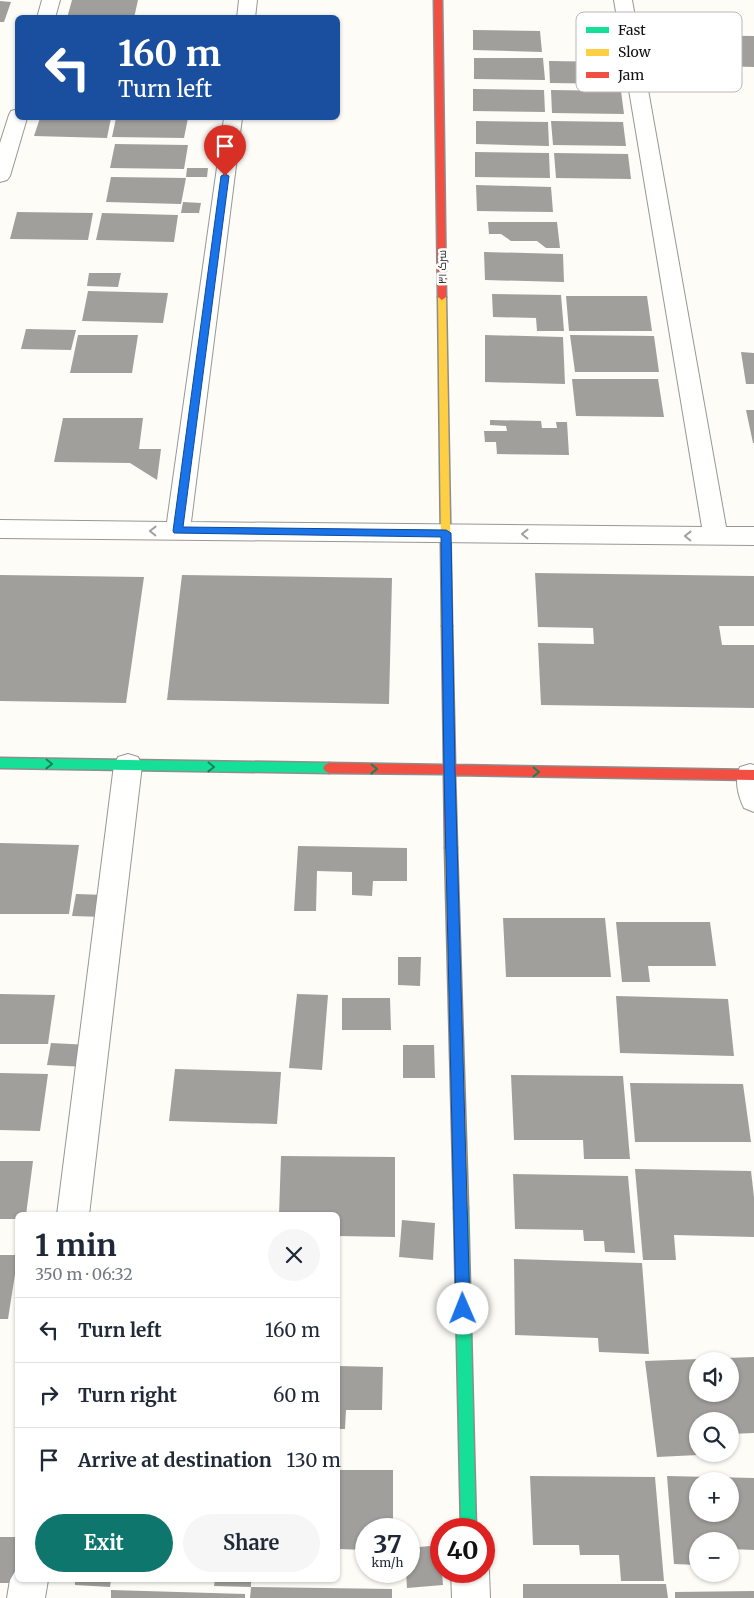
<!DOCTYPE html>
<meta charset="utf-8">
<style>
:root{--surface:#fff;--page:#f6f6f7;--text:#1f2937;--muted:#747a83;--line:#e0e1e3;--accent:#0f766e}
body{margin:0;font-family:Merriweather,Cairo,serif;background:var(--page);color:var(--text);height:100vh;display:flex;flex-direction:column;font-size:19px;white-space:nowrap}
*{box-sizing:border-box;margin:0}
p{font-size:16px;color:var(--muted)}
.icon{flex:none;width:28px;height:28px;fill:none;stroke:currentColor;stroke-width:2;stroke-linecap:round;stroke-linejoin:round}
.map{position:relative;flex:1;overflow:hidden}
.panel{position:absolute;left:15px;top:1212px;width:325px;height:370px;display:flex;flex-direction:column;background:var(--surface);border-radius:8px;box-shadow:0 1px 4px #0004}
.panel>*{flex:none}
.banner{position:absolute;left:15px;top:15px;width:325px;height:105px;border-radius:8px;box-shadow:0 1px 4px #0004;background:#1a4fa0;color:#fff;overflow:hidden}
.fabs{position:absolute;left:689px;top:1352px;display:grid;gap:10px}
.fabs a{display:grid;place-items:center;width:50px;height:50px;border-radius:50%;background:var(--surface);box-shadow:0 1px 4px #0004;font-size:25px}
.speed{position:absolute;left:355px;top:1518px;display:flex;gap:10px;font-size:25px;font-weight:700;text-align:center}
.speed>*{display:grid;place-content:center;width:65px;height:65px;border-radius:50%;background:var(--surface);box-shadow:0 1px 4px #0004;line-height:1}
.speed small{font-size:12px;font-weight:400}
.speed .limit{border:8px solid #d22;background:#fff;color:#111}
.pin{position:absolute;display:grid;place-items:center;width:42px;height:42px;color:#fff;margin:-51px -21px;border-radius:50% 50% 50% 0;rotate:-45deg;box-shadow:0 0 5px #0007}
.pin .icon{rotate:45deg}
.me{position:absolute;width:55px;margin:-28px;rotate:359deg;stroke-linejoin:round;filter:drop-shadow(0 0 4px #0008)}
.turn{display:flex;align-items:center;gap:18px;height:105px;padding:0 20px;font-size:22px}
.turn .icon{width:65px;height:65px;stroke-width:2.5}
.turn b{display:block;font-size:35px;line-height:42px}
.round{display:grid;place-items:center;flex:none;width:52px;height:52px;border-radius:26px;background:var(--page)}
.overview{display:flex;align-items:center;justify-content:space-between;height:85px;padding:0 20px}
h1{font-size:30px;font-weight:700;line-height:38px}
.cta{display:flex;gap:10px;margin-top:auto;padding:10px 20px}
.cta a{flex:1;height:58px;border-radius:30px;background:var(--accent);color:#fff;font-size:20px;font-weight:700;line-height:58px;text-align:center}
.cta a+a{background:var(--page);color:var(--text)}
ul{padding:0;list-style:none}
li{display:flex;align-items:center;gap:15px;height:65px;padding:0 20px;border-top:1px solid var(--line)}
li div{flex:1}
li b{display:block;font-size:19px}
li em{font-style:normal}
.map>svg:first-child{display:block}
.building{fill:#a19f9c;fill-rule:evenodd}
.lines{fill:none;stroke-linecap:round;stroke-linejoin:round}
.street-casing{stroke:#979795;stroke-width:2}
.fast-casing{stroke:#8e8d8b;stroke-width:3}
.slow-casing{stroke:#8e8d8b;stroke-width:3}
.jam-casing{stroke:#8e8d8b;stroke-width:3}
.street{fill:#fffffe;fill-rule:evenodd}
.fast{fill:#16e098;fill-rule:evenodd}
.slow{fill:#ffcf43;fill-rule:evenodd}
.jam{fill:#f24e42;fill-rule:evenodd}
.oneway{stroke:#a0a09f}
.oneway2{stroke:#14835b}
.route{fill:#1a73e8;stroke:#114b97}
.labels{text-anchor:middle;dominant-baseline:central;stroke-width:5;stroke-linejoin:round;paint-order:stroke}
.far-street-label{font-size:11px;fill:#111;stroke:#fff}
.key{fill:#fff;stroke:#b8b8b8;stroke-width:1}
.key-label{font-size:14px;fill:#111}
</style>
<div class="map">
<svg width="754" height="1598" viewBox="0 0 754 1598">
<rect width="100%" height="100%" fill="#fdfcf7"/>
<path class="building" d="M72 0H138L134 18H67Z
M0 1 11 2 4 22H0Z
M473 30 540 31 542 52 473 50Z
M675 35 754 36V67L680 65Z
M474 58H543L545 80 474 79Z
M549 61 618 62 620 84 550 83Z
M473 89 544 90 545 112 473 111Z
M551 90 621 91 624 114 552 113Z
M40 118H111L107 138 34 136Z
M116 118H188L184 138 112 137Z
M476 121 548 122 549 146 476 144Z
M551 121 623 122 626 146 553 145Z
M115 144 188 145 184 169 110 168Z
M475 152 549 153 550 178 475 177Z
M554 153 628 154 631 179 556 178Z
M187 168H208L207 177H186Z
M111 177 186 178 181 204 106 202Z
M476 185 551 187 553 212 477 211Z
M183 202 201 203 199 213H181Z
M17 212 93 213 88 240 10 239Z
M102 213 178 215 174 242 96 240Z
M488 222H557L560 248H546L537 241H511L501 234H489Z
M484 252 563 254 564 282 485 280Z
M89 273H121L118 287 87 286Z
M88 291 168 293 163 323 82 321Z
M492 294 561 295 564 331H537L536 318 493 317Z
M566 296H647L652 331H569Z
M26 329 76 330 71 350 21 349Z
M78 335H138L132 373H70Z
M485 335 563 337 565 384 485 382Z
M570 335 654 336 659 372H575Z
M741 352 754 353V384H746Z
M572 379H658L664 417 576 416Z
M746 410H754V443H753Z
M63 418H143L139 449H161L157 480 130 463 54 462Z
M490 420 541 421 542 428H557L556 422H567L569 455 497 454 496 442H485L484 431H507L506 426 490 425Z
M535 573 754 576V626H719L722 645H754V708L541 705 538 643 594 644 593 628 538 627Z
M0 575 144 577 126 703 0 701Z
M182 575 392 578 389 704 167 700Z
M0 843 79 845 69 914H0Z
M298 846 407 848V881H373L372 896 352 895V872L317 871 316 911H294Z
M76 894 106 895 103 917 72 916Z
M503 918H605L611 977H506Z
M616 922H710L716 966H648L650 982H622Z
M398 957H421L420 986 398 985Z
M0 994 55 995 48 1044H0Z
M297 994 328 995 322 1070 289 1068Z
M616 996 728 999 734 1056 620 1053Z
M342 998H390L391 1030H342Z
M51 1043 90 1045 86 1067 47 1065Z
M403 1045H434L435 1078H403Z
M175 1069 281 1072 277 1124 169 1121Z
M0 1073 48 1074 40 1131 0 1130Z
M511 1075 623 1076 630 1159H584L583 1140H514Z
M630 1083 743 1084 751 1142H635Z
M281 1156 395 1157V1237L338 1236V1215H279Z
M0 1161H33L26 1215H18V1219H0Z
M635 1169 751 1171 754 1197V1237L674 1235 676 1260H643Z
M513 1174 628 1176 635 1253 605 1252 604 1241H584L583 1230 515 1229Z
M402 1220 435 1223 433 1260 399 1257Z
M0 1255H18L8 1319H0Z
M514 1259 642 1263 649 1354 599 1352 598 1338 515 1335Z
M754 1357V1433L730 1434V1421H698V1455L657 1457 645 1361ZM698 1361H730V1394H698Z
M338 1366 383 1367 382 1410H346L345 1429H338Z
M338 1470H393V1529H366V1550L338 1549Z
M530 1476 655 1477 664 1581H621L619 1555H580L579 1545H533Z
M667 1476 754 1478V1550L730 1549V1541H698V1565L674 1564ZM698 1481H730V1514H698Z
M0 1537H18V1555L14 1583H0Z
M440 1545 443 1585 407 1588 406 1571H409V1548Z
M75 1580H111L110 1587 75 1585Z
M215 1580H251V1587L214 1586Z
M523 1584H666L668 1598H523Z
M251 1587 392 1589V1598H250Z
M111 1590 245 1594V1598H111Z
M754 1591V1598H675V1592Z"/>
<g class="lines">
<g class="street-casing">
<path id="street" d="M42 0H60L55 18H37Z
M239 0H257L255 18H237Z
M614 0H632L726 527H754V545L0 538V520L167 522 224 118H242L191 522 702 527Z
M18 109V118H27L10 176 7 180 0 182V143L9 115 11 111Z
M128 754 138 757 142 765 89 1215H57L114 765 118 757Z
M750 764 754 765V812L744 808C738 796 734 779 740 767Z
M484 1559 489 1571 490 1598H452L451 1571H484Z
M18 1566V1580H48L45 1598H7L10 1580Z"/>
</g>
<g class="fast-casing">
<path id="fast" d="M0 758 329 763 333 765 335 768 333 771 329 773 0 768Z
M461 1201 466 1203 468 1208 476 1529H461L454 1208 456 1203Z"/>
</g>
<g class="slow-casing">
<path id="slow" d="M442 294 446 297 452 626 447 630 442 626 438 297Z
M451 843 455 845 457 848 468 1208 466 1213 461 1215 456 1213 454 1208 445 848 447 845Z"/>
</g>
<g class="jam-casing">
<path id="jam" d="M434 0H442L446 297 442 300 438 297Z
M447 622 452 626 455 765 754 770V780L455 775 457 848 455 851 451 853 447 851 445 848 444 774 329 773 325 771 323 768 325 765 329 763 444 765 442 626Z"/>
</g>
<use href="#street" class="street"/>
<use href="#fast" class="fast"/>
<use href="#slow" class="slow"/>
<use href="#jam" class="jam"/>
</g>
<defs><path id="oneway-chevron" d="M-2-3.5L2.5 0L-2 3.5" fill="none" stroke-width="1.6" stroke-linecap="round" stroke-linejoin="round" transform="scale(1.25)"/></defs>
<g class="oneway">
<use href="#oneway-chevron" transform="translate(153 531) rotate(-179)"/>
<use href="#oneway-chevron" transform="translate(525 534) rotate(-179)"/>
<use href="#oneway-chevron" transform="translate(688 536) rotate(-179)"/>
</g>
<g class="oneway2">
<use href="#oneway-chevron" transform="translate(49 764) rotate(1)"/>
<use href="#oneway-chevron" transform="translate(211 767) rotate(1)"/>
<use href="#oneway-chevron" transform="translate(374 769) rotate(1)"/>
<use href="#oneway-chevron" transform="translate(536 772) rotate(1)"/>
</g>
<path class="route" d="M225 174 229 176 183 527 446 530 451 533 455 770 470 1309 468 1314 463 1316 458 1314 456 1309 444 770 441 537 174 533 173 531 221 176Z"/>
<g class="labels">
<g class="far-street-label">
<text transform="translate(442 267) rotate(-91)">سرک ۳۱</text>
</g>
</g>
<rect x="576" y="12" width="166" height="80" rx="8" class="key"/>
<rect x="586" y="27" width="23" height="6" fill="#16e098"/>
<rect x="586" y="49" width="23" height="7" fill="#ffcf43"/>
<rect x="586" y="72" width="23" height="6" fill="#f24e42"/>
<g class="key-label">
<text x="618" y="35">Fast</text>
<text x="618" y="57">Slow</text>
<text x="618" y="80">Jam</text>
</g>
</svg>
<div class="fabs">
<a><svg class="icon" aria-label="sound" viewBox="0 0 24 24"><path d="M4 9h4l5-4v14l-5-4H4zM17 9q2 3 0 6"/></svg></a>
<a><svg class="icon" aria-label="search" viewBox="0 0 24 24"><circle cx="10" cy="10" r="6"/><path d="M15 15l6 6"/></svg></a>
<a>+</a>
<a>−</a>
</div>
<div class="speed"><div>37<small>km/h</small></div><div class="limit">40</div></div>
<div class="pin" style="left:225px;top:176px;background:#d93025"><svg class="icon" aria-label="arrive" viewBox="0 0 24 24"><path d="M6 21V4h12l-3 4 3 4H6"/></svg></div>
<svg class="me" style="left:463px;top:1309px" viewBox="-20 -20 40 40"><circle r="19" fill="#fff"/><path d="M0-13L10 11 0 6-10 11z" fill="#1a73e8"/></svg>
<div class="banner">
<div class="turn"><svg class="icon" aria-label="left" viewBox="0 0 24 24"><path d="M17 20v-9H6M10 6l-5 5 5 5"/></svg><div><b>160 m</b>Turn left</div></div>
</div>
<section class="panel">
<div class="overview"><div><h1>1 min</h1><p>350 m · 06:32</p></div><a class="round"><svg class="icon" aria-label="close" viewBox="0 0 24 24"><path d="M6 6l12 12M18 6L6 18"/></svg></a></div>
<ul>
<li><svg class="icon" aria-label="left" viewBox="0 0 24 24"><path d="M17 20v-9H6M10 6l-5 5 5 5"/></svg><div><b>Turn left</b></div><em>160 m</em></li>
<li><svg class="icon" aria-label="right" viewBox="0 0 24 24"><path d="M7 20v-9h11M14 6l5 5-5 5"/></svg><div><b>Turn right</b></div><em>60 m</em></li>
<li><svg class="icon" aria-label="arrive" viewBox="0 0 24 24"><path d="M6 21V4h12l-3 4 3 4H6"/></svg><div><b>Arrive at destination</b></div><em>130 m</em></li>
</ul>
<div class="cta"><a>Exit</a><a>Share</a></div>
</section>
</div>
